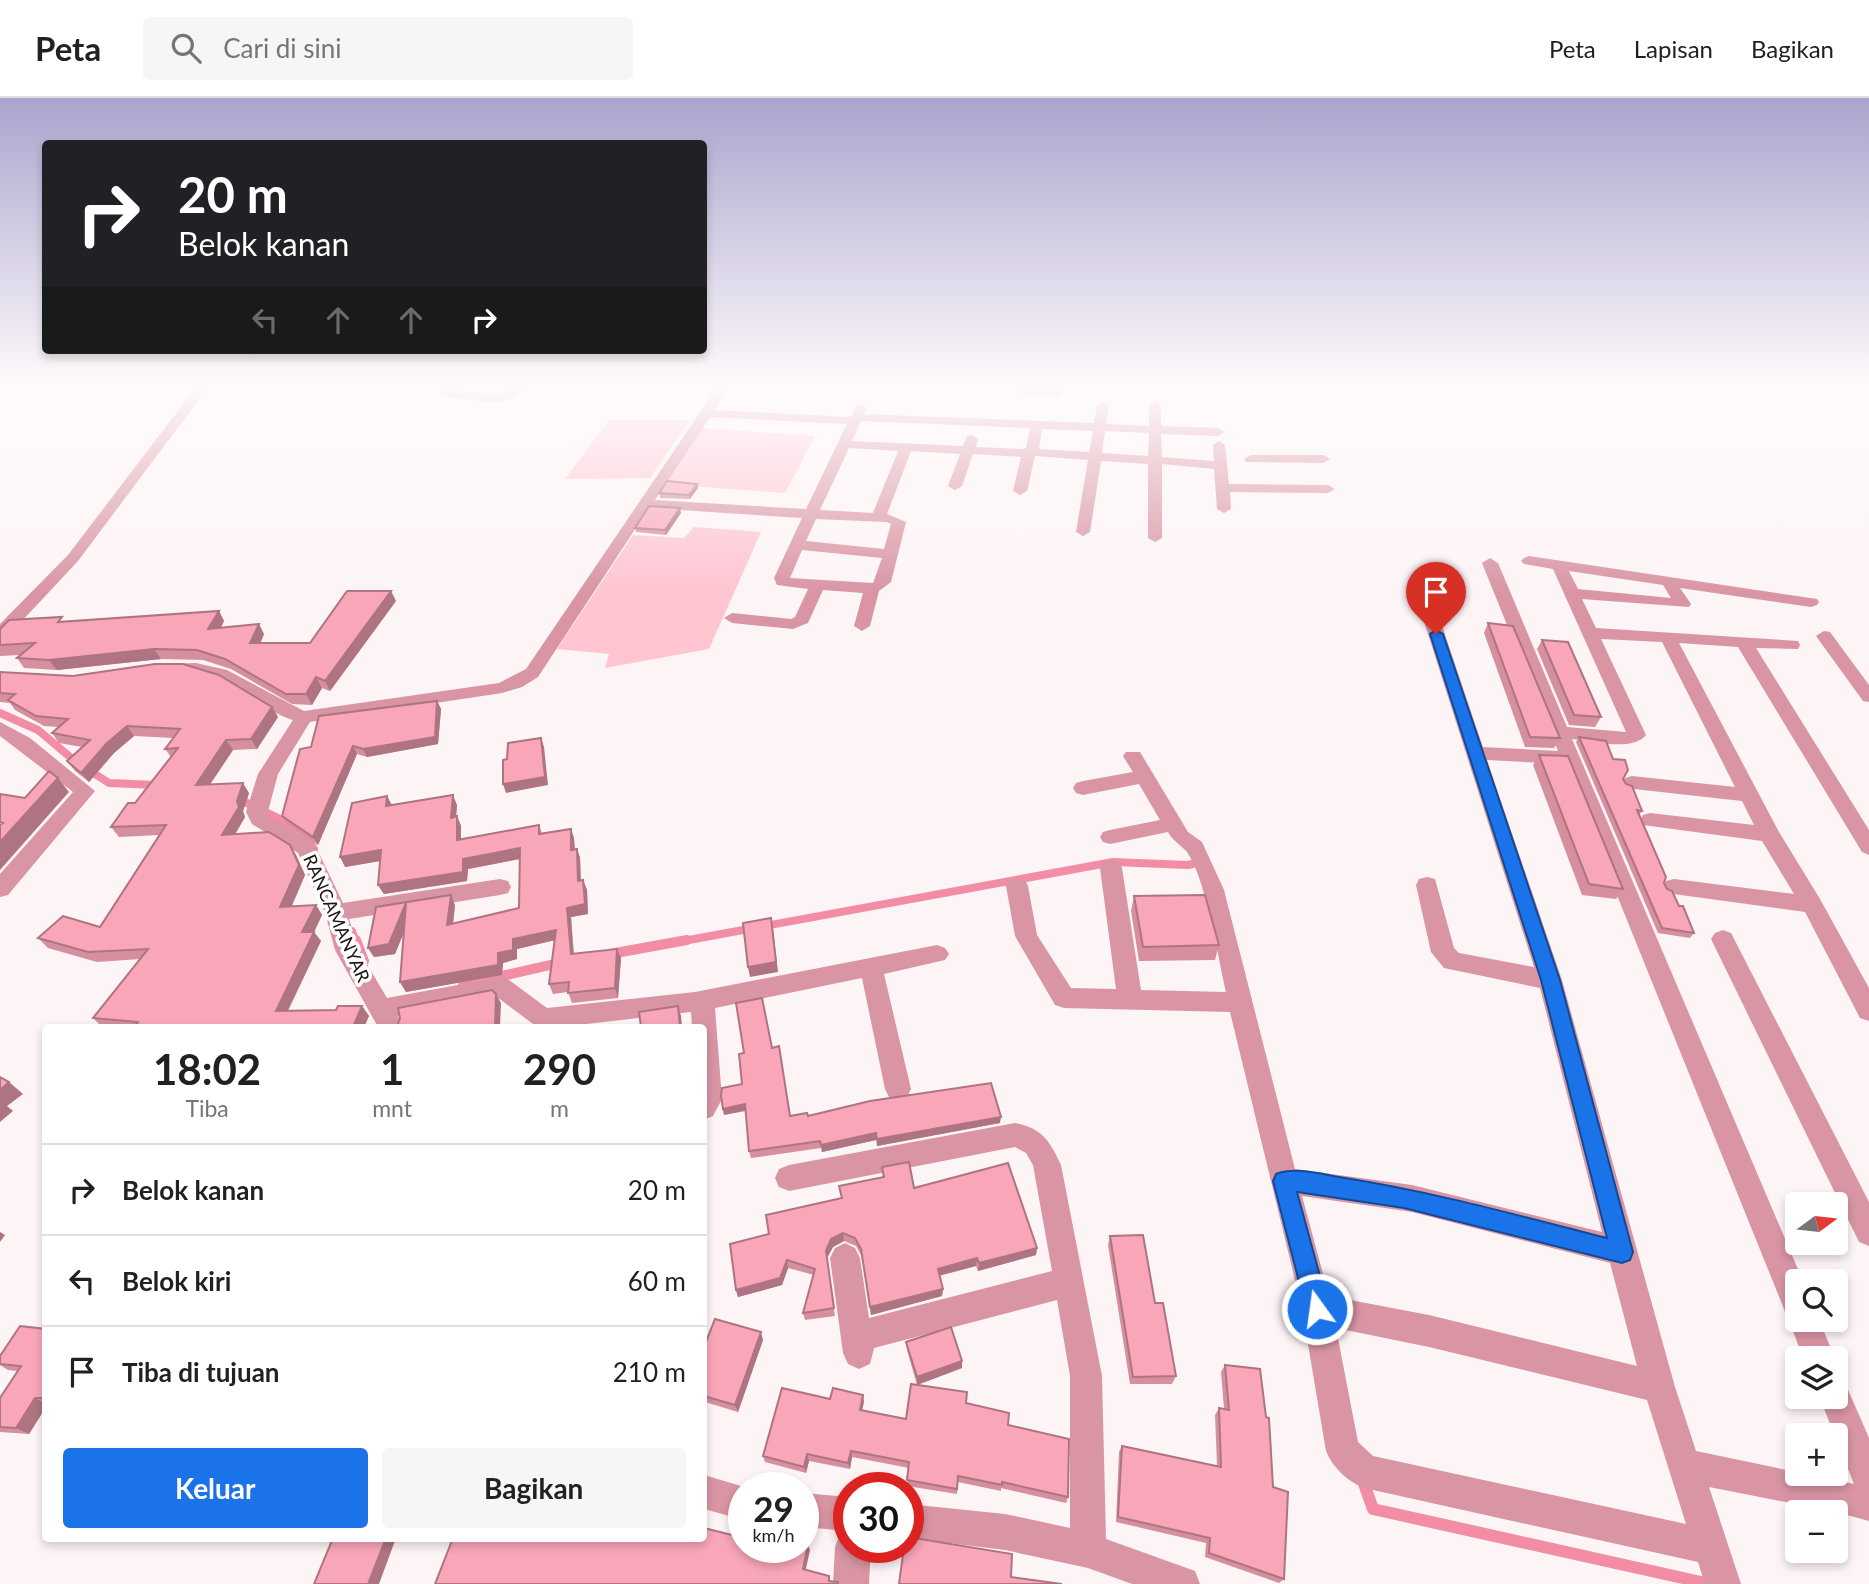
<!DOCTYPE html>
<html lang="id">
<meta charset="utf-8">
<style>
:root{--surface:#fff;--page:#f6f6f6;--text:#202124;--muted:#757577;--line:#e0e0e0;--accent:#1a73e8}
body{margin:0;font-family:Lato,sans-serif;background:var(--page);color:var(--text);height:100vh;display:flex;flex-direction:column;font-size:26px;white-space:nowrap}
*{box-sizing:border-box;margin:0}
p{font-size:23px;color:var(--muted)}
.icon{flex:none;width:38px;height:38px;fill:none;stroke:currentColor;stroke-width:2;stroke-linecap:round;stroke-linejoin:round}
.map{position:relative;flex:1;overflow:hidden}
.side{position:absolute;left:42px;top:926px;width:665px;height:518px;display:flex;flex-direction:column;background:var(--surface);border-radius:7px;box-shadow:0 4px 10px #0003}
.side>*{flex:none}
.top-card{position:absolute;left:42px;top:42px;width:665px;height:214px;border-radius:7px;box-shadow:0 4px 10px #0003;background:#202124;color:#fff;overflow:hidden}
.needle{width:46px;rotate:75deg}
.controls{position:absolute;left:1785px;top:1094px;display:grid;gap:14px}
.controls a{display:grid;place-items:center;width:63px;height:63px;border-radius:7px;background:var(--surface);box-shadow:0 4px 10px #0003;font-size:35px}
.speed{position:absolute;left:728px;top:1374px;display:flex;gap:14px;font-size:35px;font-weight:700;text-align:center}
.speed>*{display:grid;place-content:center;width:91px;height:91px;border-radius:50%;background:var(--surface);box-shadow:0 4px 10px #0003;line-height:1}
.speed small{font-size:18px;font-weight:400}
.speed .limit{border:10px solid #d22;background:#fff;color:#111}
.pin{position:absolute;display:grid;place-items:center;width:60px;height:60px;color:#fff;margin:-72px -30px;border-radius:50% 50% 50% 0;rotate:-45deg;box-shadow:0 0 7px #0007}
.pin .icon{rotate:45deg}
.me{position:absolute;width:77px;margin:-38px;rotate:346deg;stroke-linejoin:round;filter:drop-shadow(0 0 5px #0008)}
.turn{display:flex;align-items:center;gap:24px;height:147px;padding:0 21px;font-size:32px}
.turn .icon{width:91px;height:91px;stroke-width:2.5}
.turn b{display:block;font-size:49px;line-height:60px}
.lanes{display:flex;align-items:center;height:66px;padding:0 21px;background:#0003;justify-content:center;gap:35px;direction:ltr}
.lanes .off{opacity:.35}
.eta{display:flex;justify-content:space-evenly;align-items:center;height:119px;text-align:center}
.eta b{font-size:42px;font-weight:700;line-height:49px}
.cta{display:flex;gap:14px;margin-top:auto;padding:14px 21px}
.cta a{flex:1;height:80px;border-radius:7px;background:var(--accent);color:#fff;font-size:28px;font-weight:700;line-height:80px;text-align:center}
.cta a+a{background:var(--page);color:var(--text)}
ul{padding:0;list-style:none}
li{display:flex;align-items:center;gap:21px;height:91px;padding:0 21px;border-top:2px solid var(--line)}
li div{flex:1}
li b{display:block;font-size:26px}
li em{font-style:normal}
header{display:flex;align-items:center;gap:42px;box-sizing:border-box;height:98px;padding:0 35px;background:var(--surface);border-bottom:2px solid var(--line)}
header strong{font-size:33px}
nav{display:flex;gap:38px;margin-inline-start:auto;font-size:24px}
.search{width:490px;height:63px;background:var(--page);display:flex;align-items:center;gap:18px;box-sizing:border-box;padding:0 24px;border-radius:7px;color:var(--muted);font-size:26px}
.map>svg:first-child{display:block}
.green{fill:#ffc5d1}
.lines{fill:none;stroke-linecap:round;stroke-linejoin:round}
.stream-far2{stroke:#f38da6;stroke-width:8}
.stream-far1{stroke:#f38da6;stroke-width:10}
.stream{stroke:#f38da6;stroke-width:12}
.street{fill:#d995a4;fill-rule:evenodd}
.wall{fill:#d68f9f}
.shaded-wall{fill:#ae7482}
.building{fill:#f9a6b9;stroke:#ae7482;stroke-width:2}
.route{fill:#1a73e8;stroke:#114b97;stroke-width:2}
.labels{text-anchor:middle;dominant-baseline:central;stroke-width:7;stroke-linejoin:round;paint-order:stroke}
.street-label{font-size:18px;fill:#1b1415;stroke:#fff}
</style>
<header>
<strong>Peta</strong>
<div class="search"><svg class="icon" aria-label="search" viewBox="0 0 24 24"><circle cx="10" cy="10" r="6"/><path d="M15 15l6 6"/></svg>Cari di sini</div>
<nav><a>Peta</a><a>Lapisan</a><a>Bagikan</a></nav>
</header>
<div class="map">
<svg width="1869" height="1486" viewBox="0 0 1869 1486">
<rect width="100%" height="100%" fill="#fdf4f6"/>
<path class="green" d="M609 322H690L650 380 565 381Z
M702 330 815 338 785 395 663 386Z
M694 429 761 434 709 551 605 570 609 556 557 551 633 437 684 440Z"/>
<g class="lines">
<path class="stream-far2" d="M0 615 38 632 76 664 109 685 157 687
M238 700C266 717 296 722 314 751
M352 833 356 844
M678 844 1113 764 1188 767 1204 763"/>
<path class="stream-far1" d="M356 842 364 863
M610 856 687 842
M463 887 559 865"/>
<path class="stream" d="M1362 1380 1373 1411 1710 1486"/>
<path class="street" d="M197 288H209L78 463 6 540 0 541V526L68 457Z
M441 288H453V292L457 293 505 295 513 288H526C522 293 519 298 513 300 499 307 458 302 443 297Z
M718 288H730L714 312 851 319 857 307 861 306 867 310 864 316 1094 325 1097 308 1103 304 1109 308 1106 326 1149 328V308L1155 304 1161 308V328L1218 330 1224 334 1218 338 1161 336 1162 359 1214 363 1213 347 1219 343 1225 347 1229 386 1328 387 1335 391 1328 395 1230 394 1231 411 1224 415 1217 411 1214 371 1162 366V440L1155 444 1148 440V366L1101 363 1090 434 1083 438 1076 434 1088 362 1035 358 1027 393 1020 397 1013 393 1021 359 973 356 962 388 955 392 948 388 960 356 911 353 887 416 906 424 891 484 879 493 870 528 862 533 854 528 863 495 823 492 808 525 793 531 732 525 724 520 732 515 791 521 795 519 808 491 777 487 774 480 802 420 649 410 538 579 522 589 502 595 310 624 278 676 267 717 314 745 343 805 500 781 508 783 511 789 508 795 500 797 349 821 358 851 387 900 501 879 509 882 547 910 695 894 937 847 945 850 949 856 945 862 884 876 911 991 907 999 898 1002 889 999 885 991 862 880 715 910 722 1001 713 1018 704 1022V929H692L691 914 560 929H537L497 899 398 918 403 929H378L335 852 325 815 298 755 252 726 246 714 258 676 293 622C261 612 237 585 205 577 191 573 166 580 157 570L160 566 196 565 227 572 304 613 499 585 526 571ZM710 319 847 326 806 411 655 402ZM861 323 1030 330 1026 350 1021 351 976 349 978 341 972 337 967 338 963 348 852 343ZM1042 331 1093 333 1089 354 1039 351ZM1105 333 1149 335 1148 358 1102 355ZM849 350 898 353 873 415 820 412ZM816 421 887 424 891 426 884 451 806 443ZM802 452 882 460 873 485 790 480Z
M1251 357H1323L1330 361 1323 365 1246 364 1244 361Z
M1529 458 1817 501 1819 504 1817 507 1811 509 1680 490 1691 506 1689 509 1582 501 1596 530 1798 543 1800 547 1798 551 1756 550 1869 732V757L1862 754 1738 549 1679 545 1779 734 1820 801 1869 890V923L1860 920 1805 814 1666 795 1663 789 1666 783 1674 781 1794 796 1762 743 1643 727 1640 722 1643 717 1650 715 1754 727 1742 703 1625 690 1622 685 1625 680 1632 678 1735 689 1662 544 1601 541 1646 637C1633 654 1592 643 1572 641L1803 1183H1797V1222H1819L1835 1260H1803L1789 1222 1790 1218 1786 1217 1782 1206 1564 666 1487 662 1562 882 1675 1289 1696 1353 1854 1386 1819 1298H1836V1282L1846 1287 1869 1340V1423L1836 1414 1709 1389 1741 1486H1705L1698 1464 1364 1390C1347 1383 1333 1370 1326 1353L1302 1211 1230 914 1064 910 1055 907 1015 838 1006 788 1009 782 1017 780 1025 782 1028 788 1037 837 1071 890 1116 891 1100 770 1103 764 1111 762 1119 764 1122 770 1141 892 1226 894C1218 859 1206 781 1187 754 1181 747 1173 743 1168 734L1110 746 1103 744 1100 739 1103 734 1110 732 1160 722 1139 686 1083 697 1076 695 1073 690 1076 685 1083 683 1133 674 1123 658 1126 654H1140L1188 734 1202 744 1224 792 1295 1071 1412 1087 1602 1134 1540 890 1444 870 1431 854 1416 787 1419 781 1427 779 1435 781 1454 850 1459 855 1534 869 1413 489 1415 486 1421 484 1429 489 1483 649 1558 653 1482 465 1490 460 1498 465 1567 629 1626 634 1553 471 1524 466 1521 463 1524 460ZM1569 473 1663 487 1671 500 1578 491ZM1302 1098 1412 1114 1610 1165 1637 1268 1429 1217 1329 1198ZM1336 1230 1429 1249 1647 1302 1686 1426 1373 1358 1358 1344Z
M1824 533 1830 534 1869 587V604L1863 603 1816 538Z
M0 624 30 640 95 693 8 797 0 799V776L73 694 0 638Z
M1723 832 1731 835 1869 1104V1148L1859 1144 1711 841 1715 835Z
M1015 1025C1042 1030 1050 1043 1061 1067L1102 1278 1106 1441 1195 1473 1200 1486H1132L1088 1470 1005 1452 908 1440V1406L1005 1416 1070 1430V1278L1057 1202 874 1250 870 1266 859 1271 848 1266 843 1255 830 1160 835 1150 845 1145 855 1150 860 1160 869 1220 1052 1173 1033 1067 1026 1055 1015 1049 789 1093 779 1089 775 1080 779 1071 789 1067Z
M704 1377 748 1390H744V1422L704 1411Z
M803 1395 849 1399V1449H871L869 1486H833L835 1449 840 1436 848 1433 803 1429Z"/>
</g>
<path class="wall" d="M1019 288H1063L1062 299 1019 297Z
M697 386 698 390 690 401 660 400 659 395Z
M681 415 666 437 636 434 635 430Z
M396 503 330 593 322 590 312 607 292 606 231 571 203 562 161 561 57 572 24 570 17 560 20 557 0 558V531L65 523 219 513 224 523 221 530 264 536 260 545H310Z
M1488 525 1560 640 1554 650 1525 649 1484 535Z
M1542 542 1601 619 1595 629 1569 627 1537 551Z
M0 574 272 609 278 619 257 651 233 652 210 686 249 695 243 713 245 719 235 736 290 747 296 757 305 777 292 808 316 807 322 817 314 834 321 843 288 913 336 912 362 908 369 918 364 929H102L93 920 140 861 97 864 48 850 38 840 100 829 159 737 119 739 111 729 135 705 171 659 165 651 173 640 134 638 114 655 89 684 75 673 67 663 82 649 59 645 52 635 58 629 44 628 15 612 10 605 0 604Z
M437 603 441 611 438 646 367 659 357 656 318 747 287 726 282 718 311 649Z
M1579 639 1613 661 1623 681 1642 713 1639 717 1664 785 1694 835 1690 840 1658 835 1576 644Z
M1539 657 1623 791 1616 801 1582 797 1533 667Z
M387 698 392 707H457L456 719 457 718 461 728V741L539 727 542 735 571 731 574 740 575 751H577L580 760 581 783 583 782 587 792 588 816 571 819 574 856 617 851 621 860 618 900 572 905 568 894 553 896 549 886 554 842 517 851V861L503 865 502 877 406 894 400 884 404 833 395 856 374 859 368 850 455 807 453 825 519 810 520 761 468 771 467 783 384 796 378 787 380 763 345 769Z
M1134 798 1219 847 1215 862 1139 863 1131 813Z
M772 950 790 1018 1000 1025 877 1048 876 1042 822 1054 821 1050 751 1060 749 1053 746 1013 724 1017 723 1011 742 986 744 955Z
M882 1069 914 1090 1037 1150 1036 1157 978 1173 976 1168 939 1178 943 1191 942 1198 871 1217 862 1159 856 1148 844 1143 833 1149 827 1160 835 1218 805 1222 803 1215 814 1177 788 1170 782 1187 738 1199 736 1192 769 1136 883 1079Z
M1110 1138 1155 1205 1176 1278 1172 1286H1130L1108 1147Z
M46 1231V1309L29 1336 0 1334V1300L18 1273 8 1272 0 1267V1258Z
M763 1242 738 1314 705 1304 704 1307V1249Z
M906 1244 962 1263V1270L917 1287 907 1252Z
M1225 1267 1273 1389 1284 1481 1279 1485 1205 1459 1206 1445 1116 1424 1119 1354 1122 1348 1217 1368 1215 1317 1219 1310 1224 1311 1221 1274Z
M830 1301 864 1303 862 1313 906 1321 966 1305 1008 1327 1068 1399 1066 1405 1001 1390V1393L958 1384 957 1396 907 1388 909 1370 852 1359 850 1371 809 1363 806 1375 765 1364 763 1358Z"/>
<path class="shaded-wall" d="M697 386 698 390 690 401 689 397Z
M680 410 681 415 666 437 665 432Z
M391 493 396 503 330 593 325 583Z
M219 513 224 523 214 541 208 531Z
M259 526 264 536 256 556 250 545Z
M154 551 161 561 57 572 49 562Z
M316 579 322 590 312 607 306 596Z
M437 603 441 611 438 646 367 659 363 651Z
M272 609 278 619 257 651 251 641Z
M127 628 134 638 114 655 89 684 81 675 106 646Z
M541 640 544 649 548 687 506 695 503 686Z
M226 642 233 652 203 697 196 687Z
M353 648 357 656 318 747 313 739Z
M58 680 69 694 0 772V744Z
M243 685 249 695 243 713 245 719 229 747 222 737 237 703Z
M453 697 457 707 455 729 451 720Z
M387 698 392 708H386Z
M457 718 461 728V752L457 742Z
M571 731 574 740 575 761 571 752Z
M290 747 296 757 305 777 287 818 280 809Z
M520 750 524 760 468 771 467 783 384 796 378 787 463 761Z
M577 751 580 760 581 793 578 783Z
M381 752 386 762 345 769 340 759Z
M583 782 587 792 588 816 571 819 574 866 571 856 567 810Z
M451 797 455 807 452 836 447 827Z
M406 805 412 815 395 856 374 859 368 850Z
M316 807 322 817 314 834 321 843 283 922 276 913 302 834Z
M773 830 778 874 750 879 748 869Z
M556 832 560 841 517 851V861L503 865 502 877 406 894 400 884 498 855 513 841Z
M617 851 621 860 618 900 615 890Z
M496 896 501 905 500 929H495Z
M362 908 369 918 364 929H353Z
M678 908 681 918 682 929H680Z
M9 984 23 996 7 1008 13 1013 0 1024V992Z
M745 1006 747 1012 724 1017 723 1011Z
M1001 1019 1000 1025 877 1048V1041Z
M876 1035V1042L822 1054 821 1047Z
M0 1134 5 1137 0 1144Z
M843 1135 844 1143 833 1149 827 1160 835 1218 826 1153 831 1141Z
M1037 1150 1036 1157 978 1173 979 1165Z
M977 1160 976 1168 937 1178 938 1171Z
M787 1162 788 1170 782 1187 738 1199 736 1192Z
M943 1191 942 1198 871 1217 870 1209Z
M761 1234 763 1242 738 1314 735 1307Z
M962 1263V1270L917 1287V1279Z
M863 1297 864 1303 861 1319 860 1312Z
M35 1300 46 1306V1309L29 1336 16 1330Z
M851 1353 852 1359 850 1371 848 1365Z
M807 1356 809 1363 806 1375 804 1369Z
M386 1440H396L379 1486H368Z
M808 1447 810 1452 805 1475 803 1471Z"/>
<path class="building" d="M667 383 697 386 689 397 659 395Z
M649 408 680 410 665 432 635 430Z
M347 493H391L325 583 316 579 306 596H286L225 561 197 552 154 551 49 562 17 560 35 545 0 547V531L9 522 62 519 58 524 219 513 208 531 259 526 250 545H310Z
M1488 525 1513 528 1560 640 1530 639Z
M1542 542 1568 544 1601 619 1574 617Z
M155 566H183L219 577 272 609 251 641 226 642 196 687 243 685 237 703 239 709 222 737 269 734 290 747 299 767 280 809 316 807 302 834H314L276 913 336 912 338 908H362L353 929H134L138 924 93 920 148 851 88 854 38 840 63 818 100 829 166 727 111 729 128 705H135L178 650 165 651 180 631 127 628 106 646 81 675 67 663 90 642 52 635 68 621 36 618 8 602 15 596 0 595V574L73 578Z
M437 603 435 639 363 651 353 648 313 739 282 718 300 651 311 649 319 618Z
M1579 639 1606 643 1613 661 1625 662 1628 672 1623 681 1626 686 1632 688 1642 713 1637 712 1666 779 1664 785 1667 791 1672 793 1679 808H1683L1694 835 1662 830Z
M541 640 545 679 503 686V662L507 661 508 645Z
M1539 657 1568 658 1623 791 1589 786Z
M49 673 58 680 0 744V727L3 725 0 724V696L25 700Z
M453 697 451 720 457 718V742L539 727V736L571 731V752L577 751 578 783 583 782 585 806 567 810 571 856 617 851 615 890 568 895 569 884 549 886 556 832 513 841V852L498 855V867L400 884 406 805 389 846 368 850 376 809 451 797 447 827 519 810 520 750 463 761V774L378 787 381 752 340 759 352 705 387 698 386 708Z
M1205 797 1219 847 1143 849 1134 798Z
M771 820 776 864 748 869 743 825Z
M492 892 496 896 495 929H397L400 920 398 910Z
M762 900 772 950 779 948 790 1018 807 1015 808 1018 870 1003 991 985 1001 1019 877 1041 876 1035 821 1047 820 1043 749 1053 745 1006 723 1011 721 998 722 990 742 986 739 956 744 955 736 905Z
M678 908 680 929H641L639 914Z
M0 979 9 984 0 992Z
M909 1064 914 1090 1008 1065 1037 1150 979 1165 977 1160 938 1171 943 1191 870 1209 861 1151 855 1140 843 1135 831 1141 826 1153 834 1210 803 1215 815 1171 787 1162 780 1180 736 1192 730 1146 769 1136 766 1117 842 1100 839 1088 884 1079 882 1069Z
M1143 1137 1155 1205H1163L1176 1278 1133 1279 1110 1138Z
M715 1221 761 1234 735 1307 704 1298V1249Z
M20 1228 46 1231V1300H35L16 1330 0 1329V1300L21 1268 0 1266V1258Z
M951 1229 962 1263 917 1279 906 1244Z
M1225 1267 1260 1271 1266 1319 1269 1320 1273 1389 1288 1394 1284 1481 1209 1455 1210 1440 1118 1419 1122 1348 1221 1369 1219 1310 1229 1312Z
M911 1286 967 1294 966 1305 1009 1315 1008 1327 1069 1341 1068 1399 1002 1384V1387L958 1378 957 1391 907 1382 909 1364 851 1353 848 1365 807 1356 804 1369 763 1358 782 1290 830 1301 833 1290 863 1297 860 1312 906 1321Z
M704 1430 744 1440V1449H803V1446L808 1447 803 1471 829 1478V1483L838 1484V1486H435L453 1440H704Z
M908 1439 1012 1456 1011 1479 1062 1486H899L904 1449H908Z
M333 1440H386L368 1486H314Z"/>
<linearGradient id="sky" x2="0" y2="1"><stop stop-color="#aca4ce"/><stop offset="0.58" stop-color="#fefafb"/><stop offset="1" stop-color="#fefafb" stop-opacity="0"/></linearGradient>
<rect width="1869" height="496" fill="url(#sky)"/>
<path class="route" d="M1436 532 1443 536 1560 882 1633 1154 1630 1162 1622 1165 1404 1110 1297 1094 1329 1211 1325 1219 1317 1223 1309 1219 1306 1211 1273 1083 1276 1076C1297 1068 1324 1077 1345 1080 1434 1094 1520 1118 1607 1140L1541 882 1430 536Z"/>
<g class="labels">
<g class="street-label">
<text transform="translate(337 820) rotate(66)">RANCAMANYAR</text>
</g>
</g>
</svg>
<div class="controls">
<a><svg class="needle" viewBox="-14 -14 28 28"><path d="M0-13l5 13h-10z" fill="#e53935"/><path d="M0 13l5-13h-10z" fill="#757577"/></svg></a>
<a><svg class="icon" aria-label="search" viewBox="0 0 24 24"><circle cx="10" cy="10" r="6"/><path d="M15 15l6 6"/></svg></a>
<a><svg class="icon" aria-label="layers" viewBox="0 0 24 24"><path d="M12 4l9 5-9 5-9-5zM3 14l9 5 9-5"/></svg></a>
<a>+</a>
<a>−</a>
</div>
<div class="speed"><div>29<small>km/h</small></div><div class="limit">30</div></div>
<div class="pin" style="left:1436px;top:536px;background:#d93025"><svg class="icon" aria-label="arrive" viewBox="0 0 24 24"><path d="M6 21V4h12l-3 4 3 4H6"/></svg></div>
<svg class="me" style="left:1317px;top:1211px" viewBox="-20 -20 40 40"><circle r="17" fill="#1a73e8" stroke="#fff" stroke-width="3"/><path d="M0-11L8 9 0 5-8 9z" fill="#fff"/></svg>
<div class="top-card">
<div class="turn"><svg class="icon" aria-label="right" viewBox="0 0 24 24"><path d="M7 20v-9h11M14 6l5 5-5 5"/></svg><div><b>20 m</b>Belok kanan</div></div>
<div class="lanes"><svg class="icon off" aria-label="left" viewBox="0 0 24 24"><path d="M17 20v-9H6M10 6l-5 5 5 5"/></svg><svg class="icon off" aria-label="ahead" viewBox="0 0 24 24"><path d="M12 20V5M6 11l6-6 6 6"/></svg><svg class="icon off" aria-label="ahead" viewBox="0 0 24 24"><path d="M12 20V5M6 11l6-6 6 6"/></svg><svg class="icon" aria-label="right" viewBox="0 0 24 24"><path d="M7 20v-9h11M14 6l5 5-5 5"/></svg></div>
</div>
<section class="side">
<div class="eta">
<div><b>18:02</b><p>Tiba</p></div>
<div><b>1</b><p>mnt</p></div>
<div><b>290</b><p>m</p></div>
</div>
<ul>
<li><svg class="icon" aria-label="right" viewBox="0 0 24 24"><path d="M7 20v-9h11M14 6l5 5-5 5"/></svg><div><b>Belok kanan</b></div><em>20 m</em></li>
<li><svg class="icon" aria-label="left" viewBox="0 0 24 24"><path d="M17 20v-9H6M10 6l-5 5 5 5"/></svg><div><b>Belok kiri</b></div><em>60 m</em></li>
<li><svg class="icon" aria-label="arrive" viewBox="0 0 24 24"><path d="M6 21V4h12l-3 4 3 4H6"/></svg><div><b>Tiba di tujuan</b></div><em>210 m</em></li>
</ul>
<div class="cta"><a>Keluar</a><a>Bagikan</a></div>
</section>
</div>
